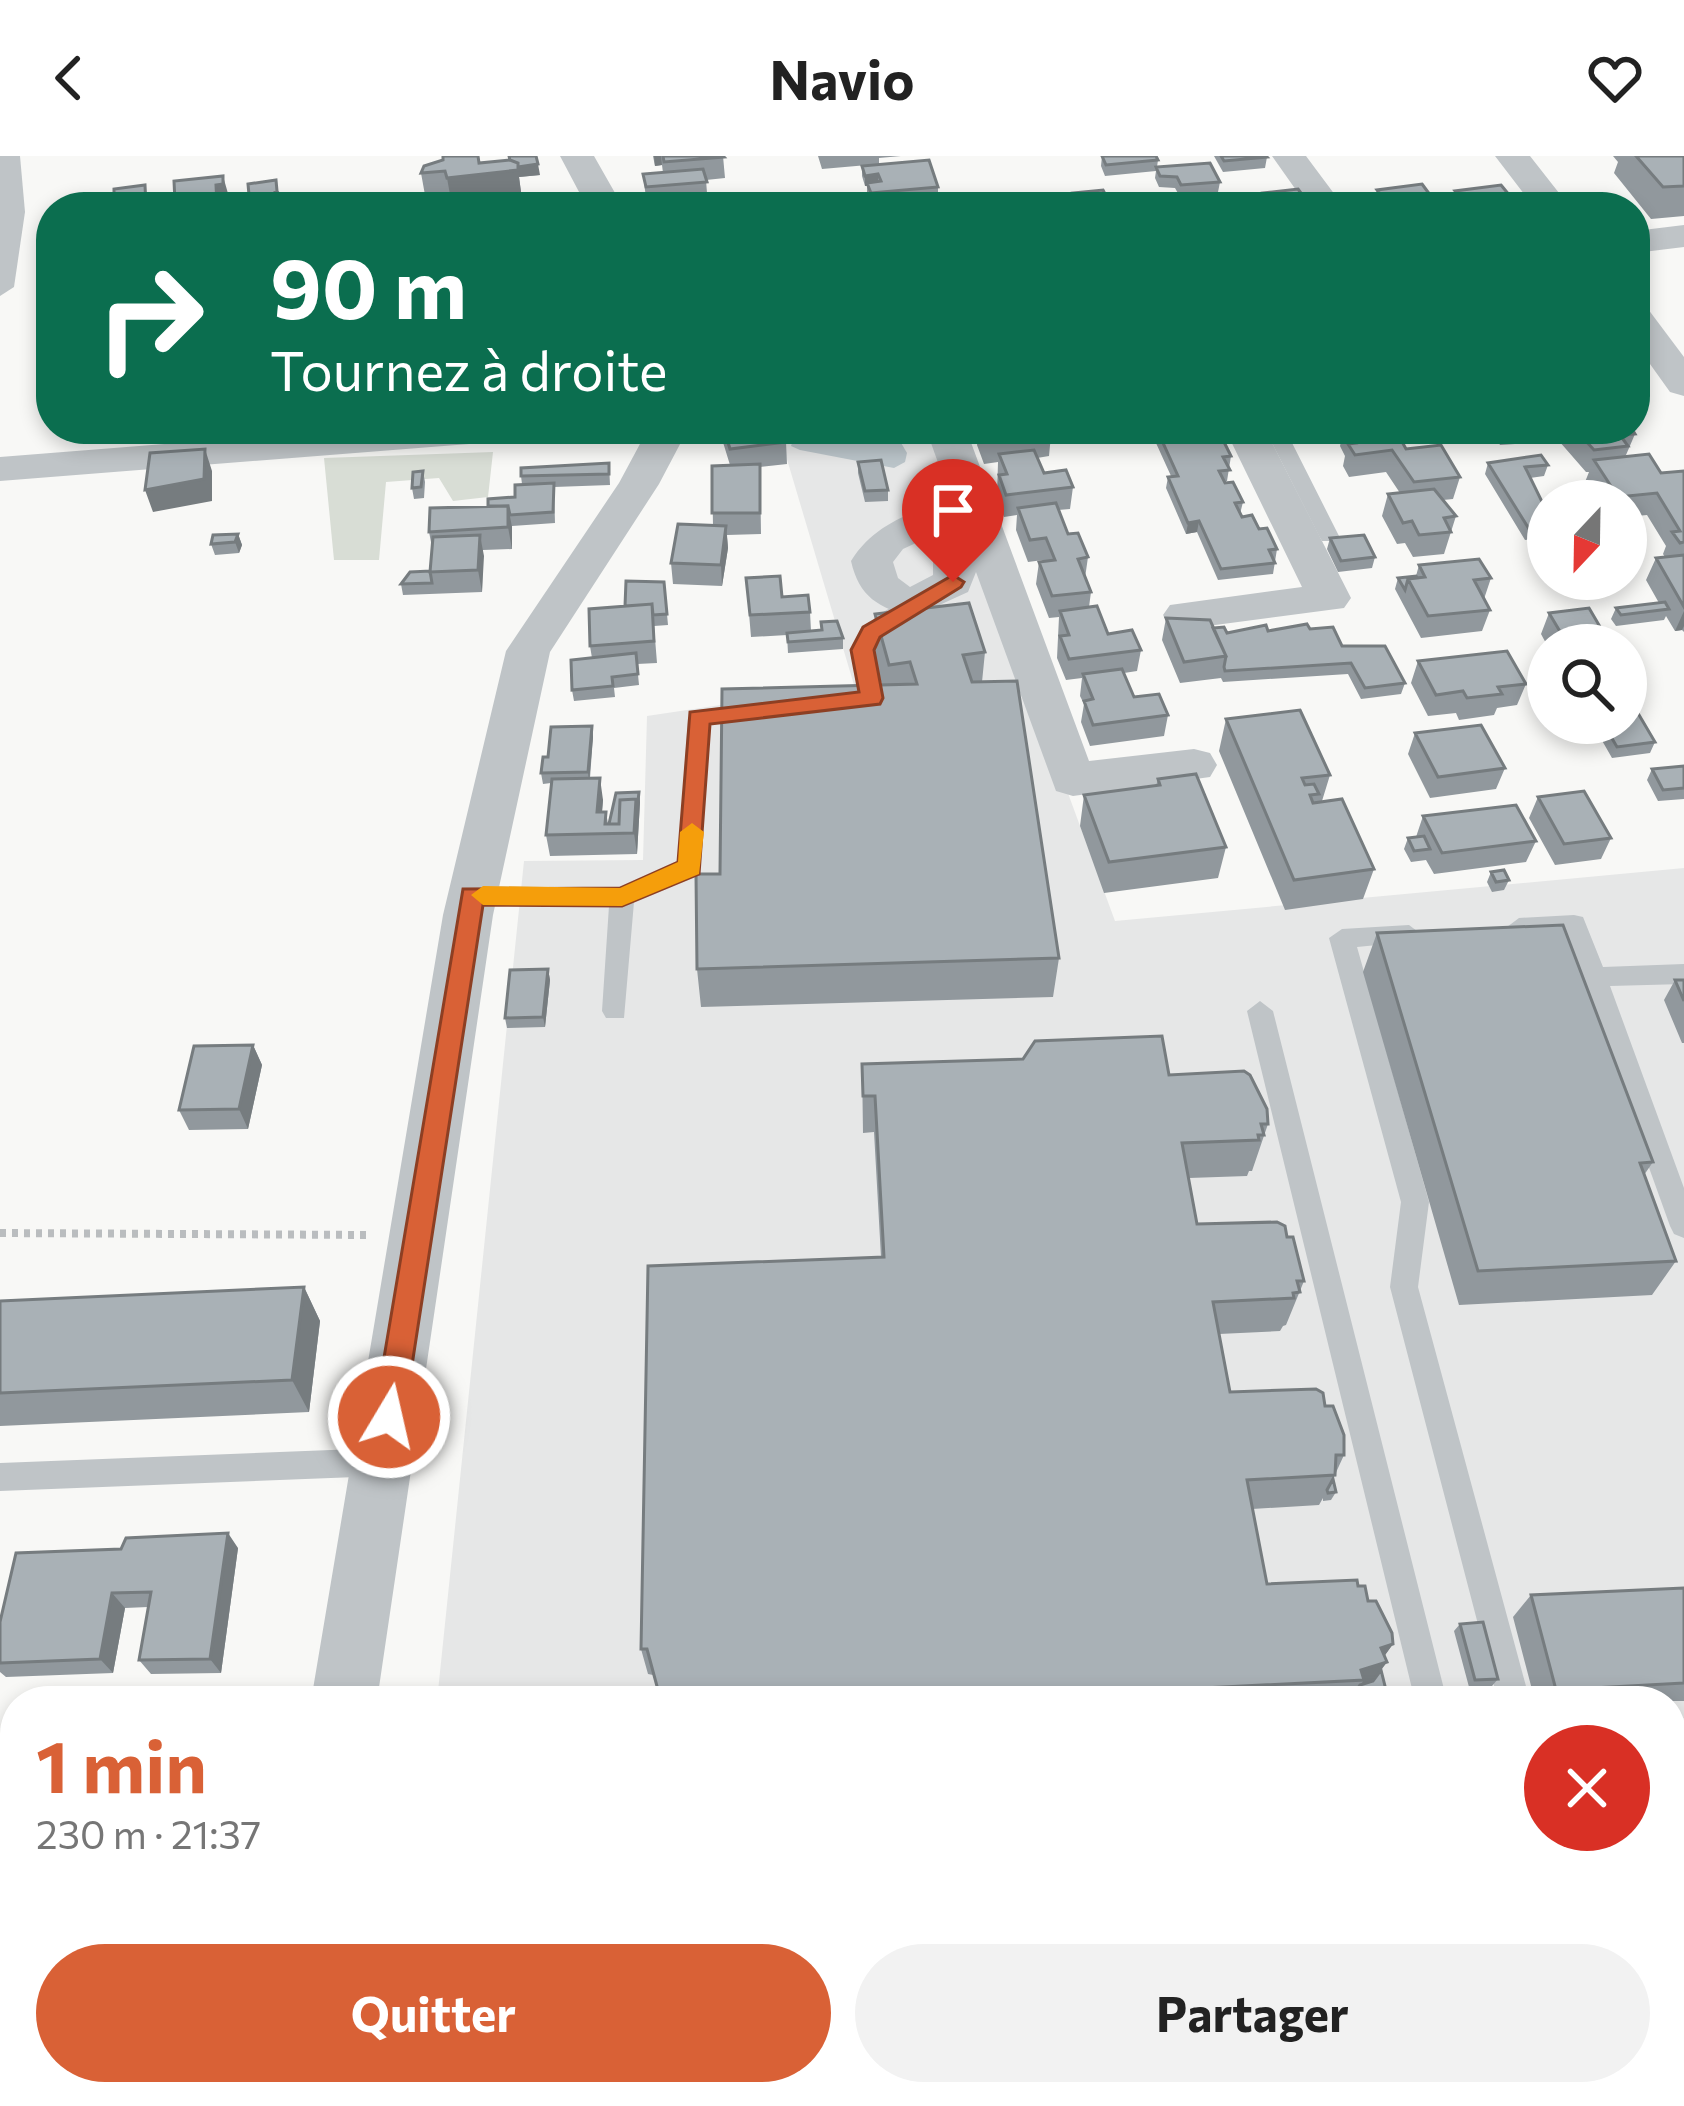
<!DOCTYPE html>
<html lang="fr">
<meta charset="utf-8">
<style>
:root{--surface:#fff;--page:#f2f2f2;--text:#222;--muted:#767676;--accent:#d96136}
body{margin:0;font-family:Commissioner,sans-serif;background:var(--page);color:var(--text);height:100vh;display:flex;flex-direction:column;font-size:45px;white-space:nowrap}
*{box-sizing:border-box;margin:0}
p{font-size:39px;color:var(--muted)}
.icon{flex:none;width:66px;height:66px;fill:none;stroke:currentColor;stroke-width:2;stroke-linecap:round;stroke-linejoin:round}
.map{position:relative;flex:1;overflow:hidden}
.sheet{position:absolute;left:0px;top:1530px;width:1686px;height:420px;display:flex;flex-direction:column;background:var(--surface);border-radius:48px 48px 0 0;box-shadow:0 6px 18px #0003}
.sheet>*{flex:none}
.hud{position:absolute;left:36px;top:36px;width:1614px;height:252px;border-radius:48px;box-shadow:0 6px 18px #0003;background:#0b6e4f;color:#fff;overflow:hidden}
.needle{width:78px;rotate:202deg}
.buttons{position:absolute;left:1527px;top:324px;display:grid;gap:24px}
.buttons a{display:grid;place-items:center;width:120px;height:120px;border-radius:50%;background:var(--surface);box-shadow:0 6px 18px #0003;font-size:60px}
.pin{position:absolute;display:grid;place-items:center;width:102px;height:102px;color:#fff;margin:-123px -51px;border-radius:50% 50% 50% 0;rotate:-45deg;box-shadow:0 0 12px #0007}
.pin .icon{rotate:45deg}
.me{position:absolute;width:132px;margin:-66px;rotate:9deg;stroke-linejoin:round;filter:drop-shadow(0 0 9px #0008)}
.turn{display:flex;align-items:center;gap:42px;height:252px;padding:0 36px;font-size:54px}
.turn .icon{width:156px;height:156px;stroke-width:2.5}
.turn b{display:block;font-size:84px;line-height:102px}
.round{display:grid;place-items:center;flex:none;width:126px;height:126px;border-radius:63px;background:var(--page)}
.head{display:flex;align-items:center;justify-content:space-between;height:204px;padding:0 36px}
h1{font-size:72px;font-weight:700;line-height:90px;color:var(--accent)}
.button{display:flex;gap:24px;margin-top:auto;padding:24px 36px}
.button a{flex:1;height:138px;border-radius:72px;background:var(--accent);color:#fff;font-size:48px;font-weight:700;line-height:138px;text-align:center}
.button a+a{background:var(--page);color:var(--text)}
header{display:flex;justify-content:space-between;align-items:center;height:156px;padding:0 36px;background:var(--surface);font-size:54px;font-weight:700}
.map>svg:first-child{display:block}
.built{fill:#e6e7e7}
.green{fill:#d8ddd5}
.water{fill:#bbc5ca}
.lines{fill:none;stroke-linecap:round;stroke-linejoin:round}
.secondary-casing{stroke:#b4b9be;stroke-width:6}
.path-far1{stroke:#babdbf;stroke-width:8;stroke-dasharray:6 6;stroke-linecap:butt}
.path{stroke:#babdbf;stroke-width:9;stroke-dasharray:8 8;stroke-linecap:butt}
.service{fill:#bfc4c7;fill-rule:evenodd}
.pedestrian{fill:#bfc4c7;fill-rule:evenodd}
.minor{fill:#bfc4c7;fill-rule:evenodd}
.secondary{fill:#fff;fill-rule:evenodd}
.wall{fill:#91989d}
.shaded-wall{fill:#767c7f}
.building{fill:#a9b1b6;stroke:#767c7f;stroke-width:3}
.route{fill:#d96136;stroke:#8d3f23;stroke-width:3}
.slow{fill:#f59e0b}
</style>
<header><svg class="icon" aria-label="back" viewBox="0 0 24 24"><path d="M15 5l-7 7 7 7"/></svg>Navio<svg class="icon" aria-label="heart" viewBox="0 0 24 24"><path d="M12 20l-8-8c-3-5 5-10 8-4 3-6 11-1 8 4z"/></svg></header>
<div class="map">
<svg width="1684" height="1950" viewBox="0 0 1684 1950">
<rect width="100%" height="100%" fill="#f8f8f6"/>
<path class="built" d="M778 273H934L1115 765 1684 712V1562L1671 1563V1545H437L524 705 643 704 647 560 854 529Z
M15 1825V1935H160V1950H0V1834Z"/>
<path class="green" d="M493 296 488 341 453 345 439 322 386 326 379 404H334L324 302Z"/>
<path class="water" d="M797 273H884L897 280 907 297 905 306 894 312 800 294 791 290Z"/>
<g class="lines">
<g class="secondary-casing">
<path id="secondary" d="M1671 1608H1684V1690H1671Z
M15 1685V1769L0 1770V1686Z"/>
</g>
<path class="path-far1" d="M0 1077 370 1079"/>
<path class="path" d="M0 1867 15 1887
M43 1935H56
M89 1935 99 1950"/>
<path class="service" d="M1265 273H1285L1339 380 1336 385H1322L1319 380Z
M904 446 915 453 878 490 883 542 872 550H844V540L860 536C851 492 858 463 904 446Z
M754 547 762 549V561L710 568 699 717 634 746 624 862H606L602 855 609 750 463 745 460 739 472 730 620 732 678 706 688 562 699 554Z
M1574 759 1583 761 1603 811 1684 808V828L1610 830 1684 1032V1082L1674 1078 1670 1070 1565 778 1519 780 1507 771 1519 762Z
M1409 769 1421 778 1418 785 1357 791 1429 1046 1418 1131 1530 1545H1498L1390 1131 1401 1046 1329 782 1342 773Z
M1260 845 1273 855 1447 1545H1415L1247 855Z
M382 1292 393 1296 397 1306 393 1316 382 1320 0 1335V1307Z"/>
<path class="pedestrian" d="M0 0H20L25 56 14 131 0 140Z"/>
<path class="minor" d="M560 0H594L623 51H587Z
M1272 0H1306L1344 51H1308Z
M1495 0H1530L1570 51H1534Z
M1684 69V91L1635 97V75Z
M1635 150 1648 153 1684 201V240L1670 236 1635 187Z
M354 273H527L521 281 507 285 0 325V301Z
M648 273H688L659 328 550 496 493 759 377 1545H311L443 759 506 495 619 327Z
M926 273H966L1089 605 1194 593 1210 597 1217 609 1210 621 1073 640 1056 635 976 416 968 436 913 461C879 452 859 441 851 405 870 375 893 365 925 351L921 341 927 332 946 329ZM933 379V419L910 431 898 422 893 406 903 393Z
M1225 273H1265L1351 442 1344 452 1185 473 1170 469 1163 459 1170 449 1302 431Z
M15 1750V1824L0 1830V1756Z
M171 1935H245V1950H171Z"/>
<use href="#secondary" class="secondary"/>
</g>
<path class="wall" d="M653 0H723L725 22 706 24 707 37 646 42 643 18 663 17 662 9 655 10Z
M818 0H901L879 2V8L822 13Z
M1102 0 1158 4 1157 11 1220 26 1218 36 1179 39 1175 32 1159 31 1155 22 1156 15 1105 20 1101 10Z
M1214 0H1266L1267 1 1265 12 1223 16Z
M1613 0H1684V60L1651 63 1614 17 1618 6Z
M443 4 479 7 540 19 519 21 521 36 451 44 449 36 425 39 421 17Z
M862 10 938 31V42L871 48 867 38V30H865L862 20Z
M1377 34 1439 51H1373Z
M279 35 280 45 271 51 252 50 249 39Z
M1455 35 1519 51H1451Z
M1073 37 1110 48V51H1074L1072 48Z
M1263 37 1311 51H1260Z
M168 273H285L171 281Z
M285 273H306V276L286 277Z
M721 273H782L786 286 787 308 760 311 761 378 727 379 728 392 722 430 673 428 671 407 713 370 712 310 730 309 722 283Z
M979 273H1049L1051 279 1049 300 1037 302 1044 317 1073 331 1070 353 1058 354 1068 378 1088 401 1085 422 1091 436 1089 451 1108 478 1141 494 1137 515 1124 517 1134 541 1168 559 1164 580 1090 590 1081 566 1084 548 1080 540 1082 522 1066 524 1057 502 1059 461 1049 462 1036 428 1039 406 1044 405 1043 404 1028 406 1016 374 1017 359 1004 361 997 341 998 306 984 308 977 289Z
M1142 273H1210L1215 283 1231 300 1227 325H1224L1243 346 1240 358 1242 361 1259 373 1277 393 1273 418 1218 424 1197 376 1186 378 1166 332 1168 321 1171 320 1156 287 1149 288Z
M1344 273H1411L1396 275 1406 293 1460 321 1453 343 1443 344 1456 360 1444 398 1413 401 1405 387 1397 388 1382 360 1388 338 1400 337 1386 316 1349 321 1343 310 1345 300 1340 290Z
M1458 273H1495L1493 278 1463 281Z
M1495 273H1632L1635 278 1626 299 1624 301 1661 317 1684 315V476L1682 474 1675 475 1666 460 1664 464 1616 470 1611 463 1616 452 1659 447 1646 424 1656 402 1665 401 1663 398 1666 390 1647 359 1626 361V345H1598L1585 326 1589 316H1586L1559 285 1500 289 1494 278Z
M858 306 888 334V345L865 346 858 317Z
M609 307 610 329 554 331 555 367 512 370V393L483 394 482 436 403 439 401 428 430 415 432 391 429 376 488 350 515 341 522 328 521 320Z
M1488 307 1548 309 1544 320 1530 322 1548 358 1545 369 1547 371 1542 382 1525 384 1485 318Z
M423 315 425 326 424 342 414 343 412 332Z
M238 378 242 389 239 397 215 399 211 388Z
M1330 382 1375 401 1372 412 1338 416 1327 393Z
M1419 409 1491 422 1484 443 1490 454 1482 475 1421 482 1395 433 1398 422 1416 420Z
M746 422 810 456 811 475 843 482V493L788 497 787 479 751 481Z
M664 426 668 469 654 470 657 507 637 508 639 529 614 532 615 541 574 545 572 534 592 502 590 490 625 450Z
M1549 457 1606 481 1603 489H1548V491L1541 478Z
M875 458 985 496 982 526 1059 802 1053 841 701 851 697 813 720 717 882 529 874 499Z
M1166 462 1227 477 1310 473 1342 490 1405 527 1401 538 1361 543 1348 518 1223 526 1221 522 1180 527 1162 484Z
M1418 505 1526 528 1517 549 1497 552 1494 559 1459 564 1456 557 1428 560 1411 527Z
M1626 513 1633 524 1626 540Z
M1226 563 1330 619 1322 645 1374 713 1363 743 1285 754 1219 595Z
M1592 567H1626L1655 586 1650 597 1612 602Z
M592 570 593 581 590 622 603 644 602 656H606L608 668 639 636 640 646 637 698 550 700 546 679 551 627 543 628 541 617 548 601Z
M1415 577 1505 612 1496 633 1430 642 1408 598Z
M1684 610V643L1658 645 1647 624 1652 613Z
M1158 623 1226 691 1218 722 1104 737 1080 670 1084 639 1156 630Z
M1538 641 1611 682 1601 703 1555 709 1529 662Z
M1423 660 1536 685 1526 706 1434 718 1426 704 1411 706 1404 693 1408 682 1416 681Z
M1491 716 1509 724 1504 734 1492 736 1487 726Z
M1377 777 1653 1006 1644 1019 1676 1105 1652 1139 1459 1149 1363 816Z
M548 813 550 824 545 871 507 872 505 862Z
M1675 824H1684V887H1682L1664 844Z
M253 889 262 909 248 973 189 974 179 954Z
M862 908 1169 919 1268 968 1252 1015H1249L1247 1020 1189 1022 1197 1068 1287 1081 1304 1125 1286 1169 1283 1170 1280 1175 1219 1178 1230 1236 1325 1250 1344 1299 1333 1323 1336 1336 1331 1344 1323 1345V1342L1319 1349 1252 1353 1267 1428 1358 1430 1393 1488 1384 1500 1387 1506 1381 1514 1387 1538 1382 1544 661 1545 653 1519 648 1518 641 1493 881 1101 874 976 863 977Z
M304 1131 320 1165 309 1256 0 1270V1145Z
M238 1392 221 1517 151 1518 139 1504 148 1451 125 1452 113 1517 6 1521 0 1516V1466Z
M1684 1432V1545H1535L1513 1461 1531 1439Z
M1460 1468 1498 1523 1492 1530 1469 1531 1454 1475Z
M1671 1761H1684V1830L1671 1831Z
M1138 1935H1242L1245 1950H1140Z
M1409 1935H1543L1544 1939 1565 1950H1420L1418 1937H1409Z"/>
<path class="shaded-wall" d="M654 0H661L662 9 655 10Z
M538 8 540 19 519 21 521 36 451 44 447 22Z
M878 18V29L865 30V20Z
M223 20 229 41V49L218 51 216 29Z
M276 24 280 45 271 51H265L263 44Z
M1158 276 1156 287 1149 288 1150 277Z
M205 293 212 315V345L153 356 145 334Z
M508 350 512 371V393L508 371Z
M1199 365 1197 376 1186 378 1188 367Z
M726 370 728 392 722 430 721 409Z
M238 378 242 389 239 397 235 386Z
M480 379 484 400 482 436 478 414Z
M1684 455V470L1682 474 1675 475Z
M592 570 593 581 589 627 588 616Z
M600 622 603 644 600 678 597 656Z
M639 636 640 646 637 698 634 677 636 643Z
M548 813 550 824 545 871 543 861Z
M253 889 262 909 248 973 239 953Z
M304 1131 320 1165 309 1256 292 1224Z
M228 1377 238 1392 221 1517 210 1503Z
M112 1437 125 1452 113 1517 100 1503Z
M1393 1488 1378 1509 1387 1506 1368 1531 1356 1536 1364 1524 1354 1525 1381 1492Z"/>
<path class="building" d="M443 0H478L479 7 510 4 518 7V14L447 22 445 15 421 17 424 10 443 4Z
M509 0H536L538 8 518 11V7L510 4Z
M663 0H723L724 1 664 6Z
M1102 0H1156L1158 4 1106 9Z
M1221 0H1266L1267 1 1224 5Z
M1636 0H1684V30L1663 31Z
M929 4 938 31 871 37 867 27 881 25 878 18 865 20 862 10Z
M1210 7 1220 26 1181 29 1177 21 1160 20 1156 11Z
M703 13 707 26 646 31 643 18Z
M223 20V28L216 29 217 48 244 44V51H114V33L145 29 146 50 175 46 174 25Z
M276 24 277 35 263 44 249 39 248 28Z
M1422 28 1439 51H1390L1377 34Z
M1501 29 1519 51H1468L1455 35Z
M1298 33 1311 51H1272L1263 37Z
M1103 34 1110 48 1099 49 1100 51H1081L1073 37Z
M724 273H782L786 286 730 293Z
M981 273H1049L1051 279 986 286Z
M1148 273H1210L1215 283 1222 282 1231 300 1223 301 1230 314 1219 315 1225 327 1233 326 1243 346 1235 347 1242 361 1252 359 1259 373 1267 372 1277 393 1269 394 1275 407 1221 413 1199 365 1188 367 1168 321 1178 320 1158 276 1150 277Z
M1348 273H1395L1406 293 1441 289 1460 321 1414 326 1392 294 1355 299 1348 288 1356 287Z
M1501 273H1564L1504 278Z
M1575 273H1632L1635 278 1620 279 1628 290 1594 294Z
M205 293 204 323 145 334 150 297Z
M1034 294 1044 317 1066 314 1073 331 1006 339 999 319 1007 318 999 298Z
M1649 298 1661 317 1684 315V386L1680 387 1672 376 1680 375 1657 337 1618 341 1594 304Z
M1541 299 1548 309 1525 311 1548 358 1540 360 1547 371 1529 373 1488 307Z
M881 304 888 334 865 335 858 306Z
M609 307V318L521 320V312Z
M760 308V357H712V310Z
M423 315 421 331 412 332 413 316Z
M554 327 553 356 510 359 508 350H488V343L515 341V329Z
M1434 333 1456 360 1444 362 1451 376 1419 379 1412 365 1403 367 1388 338Z
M1056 347 1068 378 1078 377 1088 401 1078 403 1091 436 1052 440 1039 406 1055 404 1046 382 1030 384 1018 352Z
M508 350V371L429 376 430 352Z
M678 368 726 370 721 409 671 407Z
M238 378 235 386 211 388 213 379Z
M480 379 478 414 430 416 433 381Z
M1364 379 1375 401 1341 405 1330 382Z
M1684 399V451L1656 402Z
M1479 403 1491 422 1474 424 1490 454 1428 460 1408 423 1425 421 1419 409Z
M430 415 432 427 401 428 410 416Z
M780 420 782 441 808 439 810 456 750 459 746 422Z
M1416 420 1417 422 1408 423 1405 434 1398 422Z
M626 425 664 426 667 458 653 459 652 448 625 450Z
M1665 446 1669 453 1621 459 1616 452Z
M969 447 985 496 963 499 972 526 1017 525 1059 802 697 813 696 718H720L722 533 917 528 910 506 889 509 875 458Z
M652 448 654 485 590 490 589 453Z
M1097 450 1108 478 1132 474 1141 494 1069 503 1060 480 1069 479 1060 455Z
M1589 452 1606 481H1598L1603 489H1568L1549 457Z
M1166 462 1210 464 1226 500 1184 506Z
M837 465 843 482 788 486 787 477 822 474 821 466Z
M1307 468 1310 473 1333 471 1342 490H1385L1405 527 1365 532 1351 507 1225 515 1224 511 1226 500 1213 472 1224 471 1227 477 1266 469 1268 475Z
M1507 495 1526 528 1498 531 1502 538 1467 542 1463 535 1436 539 1418 505Z
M636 497 638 518 612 521 613 530 572 534 571 504Z
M1122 513 1134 541 1159 538 1168 559 1093 569 1084 545 1093 543 1083 518Z
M1626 513 1633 524 1626 525Z
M1632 547 1655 586 1617 591 1603 567H1626V548Z
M1300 554 1330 619 1302 622 1305 629 1314 628 1319 638 1310 639 1313 647 1342 643 1374 713 1294 724 1226 563Z
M1481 569 1505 612 1438 621 1415 577Z
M592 570 588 616 541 617 543 601H548L551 571Z
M1684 610V632L1663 634 1652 613Z
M1196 618 1226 691 1109 706 1084 639 1160 629 1158 623Z
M600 622 597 656H606L605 668H619L620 644 636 643 634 677 546 679 552 623Z
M1584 635 1611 682 1564 688 1538 641Z
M639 636 637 654 636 643 620 644 619 668H609L616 637Z
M1516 649 1536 685 1442 697 1423 660Z
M1424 680 1430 693 1414 695 1408 682Z
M1504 714 1509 724 1496 726 1491 716Z
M1563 769 1653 1006 1640 1007 1676 1105 1478 1115 1377 777Z
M548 813 543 861 505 862 510 814Z
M1675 824H1684V845Z
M1162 880 1169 919 1244 915 1250 919 1267 953 1268 968H1261L1264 979H1258L1259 984 1182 987 1197 1068 1277 1066 1285 1070 1287 1081H1293L1304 1125H1297L1300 1136 1293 1137 1294 1142 1213 1146 1230 1236 1316 1233 1323 1237 1325 1250H1333L1344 1279V1299H1336L1335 1319 1247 1324 1267 1428 1357 1424 1358 1430H1365L1368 1445H1376L1392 1477 1393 1488 1381 1492 1387 1506 1361 1514 1364 1524 1025 1541 1024 1535 1001 1536 1002 1541 927 1544 926 1540 872 1545H674L658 1534 647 1493H641L648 1110 884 1101 875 940H863L862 908 1023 903 1035 885Z
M253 889 239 953 179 954 194 890Z
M304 1131 292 1224 0 1237V1145Z
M1333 1323 1336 1336 1328 1337 1327 1334Z
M228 1377 210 1503 139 1504 151 1436 112 1437 100 1503 0 1507V1466L16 1397 121 1393 126 1382Z
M1684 1432V1527L1556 1534 1531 1439Z
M1483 1466 1498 1523 1475 1524 1460 1468Z
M1381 1514 1387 1538H1354L1360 1529 1373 1525Z
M1671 1761H1684V1822L1671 1823Z
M980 1935H1085L1087 1950H982Z
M1145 1935H1242L1245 1950H1147Z
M1423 1935H1447L1451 1950H1427Z
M1454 1935H1543L1544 1939 1562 1938 1565 1950H1458Z"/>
<path class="route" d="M953 419 964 426 961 431 880 481 874 494 883 542 880 548 710 568 699 718 622 750 483 749 404 1261 400 1270 389 1274 378 1270 374 1261 463 733 620 732 678 706 690 556 859 536 851 494 863 471Z"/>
<path class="slow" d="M692 667 704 676 699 718 622 750 483 749 471 739 483 730 620 732 678 706 680 676Z"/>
</svg>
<div class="buttons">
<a><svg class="needle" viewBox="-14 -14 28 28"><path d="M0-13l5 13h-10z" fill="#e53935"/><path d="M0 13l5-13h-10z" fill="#767676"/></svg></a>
<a><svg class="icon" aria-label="search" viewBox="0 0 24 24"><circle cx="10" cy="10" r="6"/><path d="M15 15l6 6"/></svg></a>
</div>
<div class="pin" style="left:953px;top:426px;background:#d93025"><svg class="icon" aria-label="arrive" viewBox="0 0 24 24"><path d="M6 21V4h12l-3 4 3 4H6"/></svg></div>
<svg class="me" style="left:389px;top:1261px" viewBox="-20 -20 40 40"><circle r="17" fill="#d96136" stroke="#fff" stroke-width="3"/><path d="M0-11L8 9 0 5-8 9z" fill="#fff"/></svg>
<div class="hud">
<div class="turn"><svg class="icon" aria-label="right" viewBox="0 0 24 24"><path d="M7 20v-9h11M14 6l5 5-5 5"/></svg><div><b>90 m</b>Tournez à droite</div></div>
</div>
<section class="sheet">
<div class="head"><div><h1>1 min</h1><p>230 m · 21:37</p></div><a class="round" style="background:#d93025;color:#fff"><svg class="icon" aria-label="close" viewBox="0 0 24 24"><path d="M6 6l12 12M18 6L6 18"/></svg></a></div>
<div class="button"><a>Quitter</a><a>Partager</a></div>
</section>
</div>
